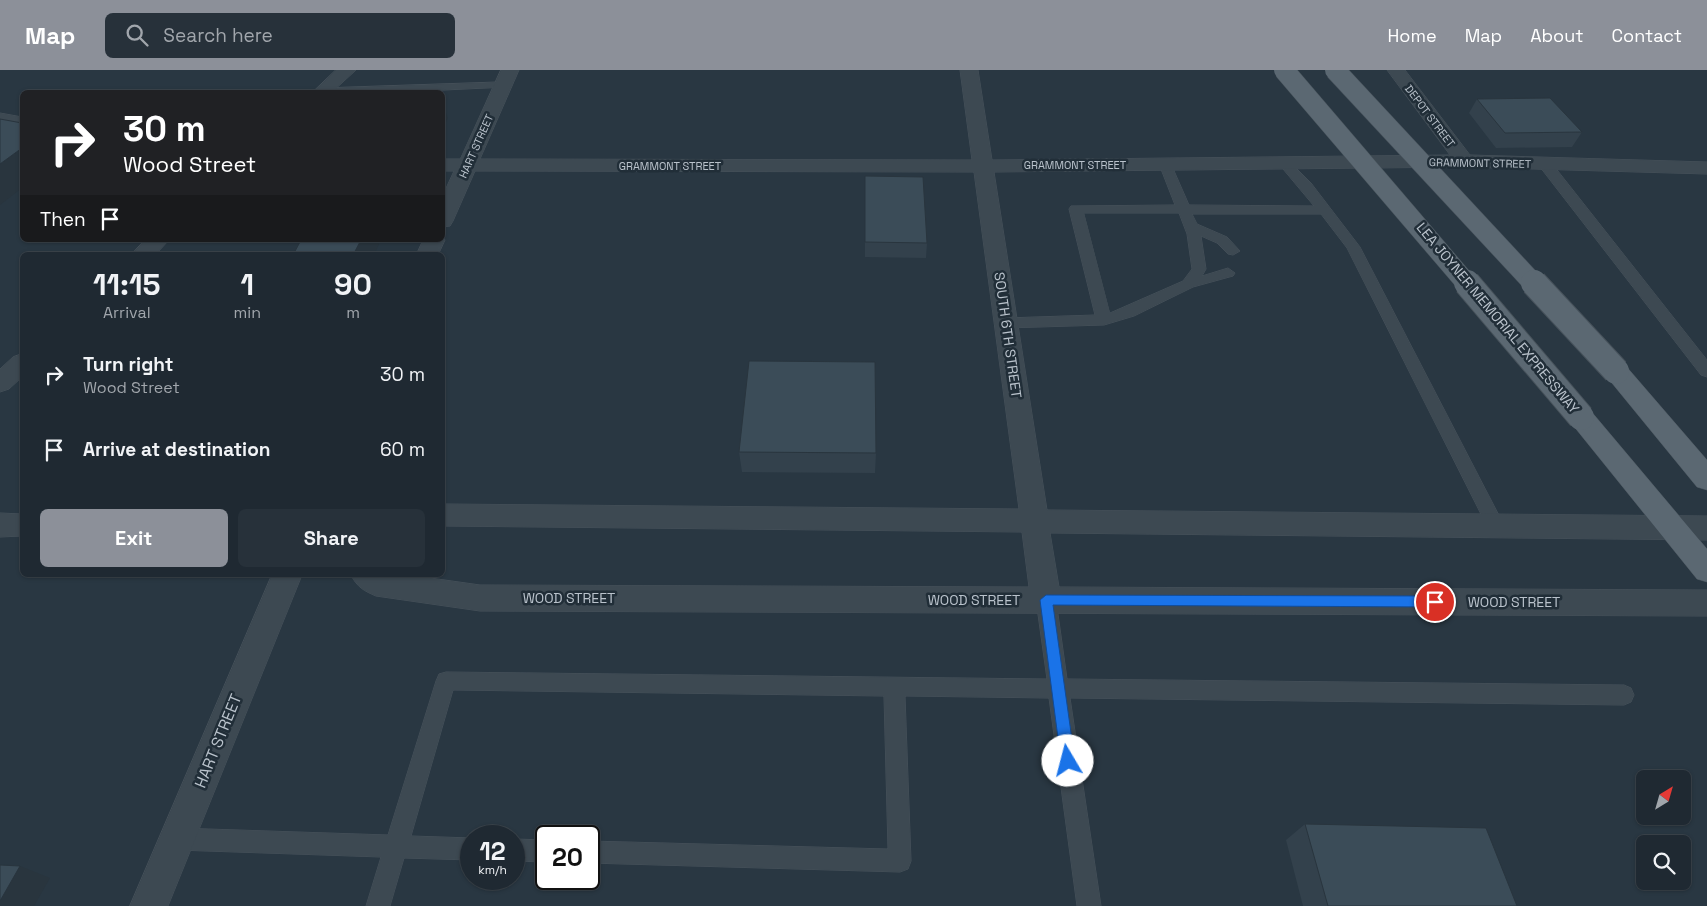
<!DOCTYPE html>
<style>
:root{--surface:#1f2932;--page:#27313a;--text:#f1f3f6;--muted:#a1a6ac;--line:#3c454d;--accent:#8c9099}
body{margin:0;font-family:"Space Grotesk",sans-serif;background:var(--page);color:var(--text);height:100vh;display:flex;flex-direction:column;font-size:19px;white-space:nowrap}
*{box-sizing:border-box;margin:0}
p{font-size:16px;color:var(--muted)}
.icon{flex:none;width:28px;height:28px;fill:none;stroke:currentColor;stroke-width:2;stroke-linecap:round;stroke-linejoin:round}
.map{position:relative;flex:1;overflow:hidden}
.side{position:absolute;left:20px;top:182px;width:425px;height:325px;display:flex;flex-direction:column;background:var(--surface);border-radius:8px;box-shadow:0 1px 4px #0004,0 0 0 1px var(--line)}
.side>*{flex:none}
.top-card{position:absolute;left:20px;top:20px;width:425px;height:152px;border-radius:8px;box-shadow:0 1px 4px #0004,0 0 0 1px var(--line);background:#202124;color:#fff;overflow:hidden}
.needle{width:32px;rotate:37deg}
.buttons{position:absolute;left:1636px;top:700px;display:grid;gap:10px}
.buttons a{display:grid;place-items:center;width:55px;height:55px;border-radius:8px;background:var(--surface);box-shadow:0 1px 4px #0004,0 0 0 1px var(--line);font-size:25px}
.speed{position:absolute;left:460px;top:755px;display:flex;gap:10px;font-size:25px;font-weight:700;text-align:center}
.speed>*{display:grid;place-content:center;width:65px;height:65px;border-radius:50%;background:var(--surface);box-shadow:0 1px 4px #0004,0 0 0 1px var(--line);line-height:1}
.speed small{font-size:12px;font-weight:400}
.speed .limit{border:2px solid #111;border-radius:8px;background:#fff;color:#111}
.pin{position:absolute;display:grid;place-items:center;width:42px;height:42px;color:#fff;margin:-21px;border:2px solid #fff;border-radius:50%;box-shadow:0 1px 5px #0007}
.me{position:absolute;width:55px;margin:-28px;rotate:352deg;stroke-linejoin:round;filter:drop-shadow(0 0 4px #0008)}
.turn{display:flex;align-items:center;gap:18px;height:105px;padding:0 20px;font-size:22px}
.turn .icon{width:65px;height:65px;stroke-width:2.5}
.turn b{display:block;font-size:35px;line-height:42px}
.then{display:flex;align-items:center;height:48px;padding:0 20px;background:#0003;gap:10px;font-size:19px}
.eta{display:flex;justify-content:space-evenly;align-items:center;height:85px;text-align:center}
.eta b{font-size:30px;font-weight:700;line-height:35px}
.button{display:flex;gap:10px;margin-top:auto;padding:10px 20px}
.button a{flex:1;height:58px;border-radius:8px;background:var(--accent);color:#fff;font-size:20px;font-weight:700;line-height:58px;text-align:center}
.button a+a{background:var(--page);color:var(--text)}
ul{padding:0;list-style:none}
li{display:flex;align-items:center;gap:15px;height:75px;padding:0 20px}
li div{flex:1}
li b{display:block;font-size:19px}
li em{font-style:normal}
header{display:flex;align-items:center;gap:30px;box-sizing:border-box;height:70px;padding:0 25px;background:var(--accent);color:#fff}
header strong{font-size:24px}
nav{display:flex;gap:28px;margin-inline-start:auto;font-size:18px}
.search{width:350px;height:45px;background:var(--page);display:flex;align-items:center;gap:12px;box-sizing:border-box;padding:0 18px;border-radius:8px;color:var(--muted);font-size:19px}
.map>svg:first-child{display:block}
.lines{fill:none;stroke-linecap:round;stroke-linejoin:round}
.service-casing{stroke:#47525b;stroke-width:1}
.minor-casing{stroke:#47525b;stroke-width:1}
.primary-casing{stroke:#47525b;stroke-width:1}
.service{fill:#3d4952;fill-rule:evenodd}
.minor{fill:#3d4952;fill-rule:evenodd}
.primary{fill:#5b6872;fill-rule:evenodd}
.primary-bridge-far1-casing{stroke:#47525b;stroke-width:21;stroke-linecap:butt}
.primary-bridge-casing{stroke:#47525b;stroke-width:28;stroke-linecap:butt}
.primary-bridge-far1{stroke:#5b6872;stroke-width:20}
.primary-bridge{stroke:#5b6872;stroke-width:26}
.wall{fill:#33414c}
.shaded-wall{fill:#29353e}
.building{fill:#3b4c58;stroke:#29353e}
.route{fill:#1a73e8;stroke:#114b97}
.labels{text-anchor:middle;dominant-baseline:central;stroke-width:5;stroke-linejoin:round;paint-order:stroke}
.far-street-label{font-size:11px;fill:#bac3cc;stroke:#212e38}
.street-label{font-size:14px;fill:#bac3cc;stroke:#212e38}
.near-street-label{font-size:16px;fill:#bac3cc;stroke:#212e38}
</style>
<header>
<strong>Map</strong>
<div class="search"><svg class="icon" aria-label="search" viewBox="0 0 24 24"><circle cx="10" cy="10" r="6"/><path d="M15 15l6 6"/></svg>Search here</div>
<nav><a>Home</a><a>Map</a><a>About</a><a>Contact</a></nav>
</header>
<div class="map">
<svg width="1707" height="836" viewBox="0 0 1707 836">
<rect width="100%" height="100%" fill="#293742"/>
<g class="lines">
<g class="service-casing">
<path id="service" d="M503 12 509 15 507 17 402 22H321L327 18Z
M1284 89 1288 90 1311 113 1360 177 1505 457 1502 462 1496 464 1490 462 1347 178 1321 144H1192L1197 154 1227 167 1240 181 1233 185 1228 184 1217 173 1201 166 1206 199 1202 206 1228 198 1235 203 1233 206 1193 217 1134 246 1104 255 1006 258 1001 257 998 253 1001 249 1006 248 1095 245 1069 139 1071 136 1175 135 1159 94 1165 90 1171 94 1189 135 1314 136 1278 93ZM1084 143H1179L1187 164 1192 199 1183 211 1110 243Z
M1545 90 1550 91 1707 290V307L1701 305 1540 97 1539 94 1540 91Z
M1046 522 1053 524 1056 530 1067 609 1624 615 1631 618 1634 625 1631 632 1624 635 1070 628 1101 836H1077L1049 628 905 626 911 791 908 799 900 802 589 793V771L888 779 884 626 453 620 411 766 471 768V790L404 788 390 836H366L381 787 177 780 169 777 166 769 169 761 177 758 388 765 436 611 439 604 446 602 1047 609 1036 530 1039 524Z
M514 769 546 770V792L514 791Z"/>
</g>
<g class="minor-casing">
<path id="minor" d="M336 0H356L332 22H313Z
M501 0H519L480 89 972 90 960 0H978L992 90 1450 85 1387 0H1405L1470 85 1707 92V104L1464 97 994 102 1047 440 1707 446V470L1050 463 1059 517 1707 520V546L480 541 376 526C364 521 357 517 351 505H409L480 515 1029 517 1022 462 442 456V434L1019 439 974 102 475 101 453 151 450 156 442 157V127L454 101H442V89H460Z
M0 43 22 47V59L0 55Z
M442 166 445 170 438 185H416L423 170H442Z
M145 170H169L155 185H131Z
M22 284V307L9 319 0 322V299L13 287Z
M0 443 22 444V466L0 467Z
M272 505H302L168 836H130Z"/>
</g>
<g class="primary-casing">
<path id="primary" d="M1616 292 1625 295 1707 390V420L1697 417 1607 307 1604 301 1607 295Z
M1581 337 1590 340 1707 479V512L1697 509 1572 354 1568 347 1572 340Z"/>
</g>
<use href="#service" class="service"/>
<use href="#minor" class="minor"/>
<use href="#primary" class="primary"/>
<g class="primary-bridge-far1-casing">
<path id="primary-bridge-far1" d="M1284 0 1468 215
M1335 0 1535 215"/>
</g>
<g class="primary-bridge-casing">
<path id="primary-bridge" d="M1467 213 1581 347
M1534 213 1616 301"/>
</g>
<use href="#primary-bridge-far1" class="primary-bridge-far1"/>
<use href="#primary-bridge" class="primary-bridge"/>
</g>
<path class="wall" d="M1477 29 1582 62 1572 77 1496 78 1469 43Z
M865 106 927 173 926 188 865 187Z
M739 382 876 383 875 403 742 402Z
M1305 754 1517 836H1303L1286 770Z"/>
<path class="shaded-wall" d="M442 34 448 48 442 58Z
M22 78V118L0 135V94Z
M361 170H381L374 185H353Z
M20 796 50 808 34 836H0V831Z"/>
<path class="building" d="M1550 28 1582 62 1505 63 1477 29Z
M0 49 22 53V78L0 94Z
M865 106 923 107 927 173 865 172Z
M301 170H361L353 185H293Z
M749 291 875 292 876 383 739 382Z
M1305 754 1486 758 1517 836H1328Z
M0 795 20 796 0 831Z"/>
<path class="route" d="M1046 525 1435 526 1441 532 1435 537 1053 535 1075 691 1073 696 1068 698 1063 696 1061 691 1040 530Z"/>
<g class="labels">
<g class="far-street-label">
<text transform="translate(1430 46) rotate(53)">DEPOT STREET</text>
<text transform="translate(476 76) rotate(-66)">HART STREET</text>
<text transform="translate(1480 93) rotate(1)">GRAMMONT STREET</text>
<text x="1075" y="95">GRAMMONT STREET</text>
<text x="670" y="96">GRAMMONT STREET</text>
</g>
<g class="street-label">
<text transform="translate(1498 248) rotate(50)">LEA JOYNER MEMORIAL EXPRESSWAY</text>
<text transform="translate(1008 265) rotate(82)">SOUTH 6TH STREET</text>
<text x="569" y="528">WOOD STREET</text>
<text x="974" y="530">WOOD STREET</text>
<text x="1514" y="532">WOOD STREET</text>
</g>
<g class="near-street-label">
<text transform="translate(218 671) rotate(-68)">HART STREET</text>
</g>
</g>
</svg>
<div class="buttons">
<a><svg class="needle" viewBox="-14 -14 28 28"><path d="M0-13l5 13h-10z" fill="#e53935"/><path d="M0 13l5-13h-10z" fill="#a1a6ac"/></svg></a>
<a><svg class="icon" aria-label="search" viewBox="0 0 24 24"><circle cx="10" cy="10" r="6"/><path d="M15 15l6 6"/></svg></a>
</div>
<div class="speed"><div>12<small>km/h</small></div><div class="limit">20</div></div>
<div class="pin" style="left:1435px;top:532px;background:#d93025"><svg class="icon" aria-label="arrive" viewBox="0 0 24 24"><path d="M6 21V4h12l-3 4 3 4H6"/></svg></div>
<svg class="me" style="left:1068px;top:691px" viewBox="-20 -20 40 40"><circle r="19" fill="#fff"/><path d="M0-13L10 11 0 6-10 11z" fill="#1a73e8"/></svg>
<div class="top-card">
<div class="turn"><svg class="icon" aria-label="right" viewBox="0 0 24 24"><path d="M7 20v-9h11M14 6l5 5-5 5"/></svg><div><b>30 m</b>Wood Street</div></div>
<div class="then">Then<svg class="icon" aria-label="arrive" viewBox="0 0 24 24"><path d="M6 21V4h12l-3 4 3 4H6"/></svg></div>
</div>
<section class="side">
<div class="eta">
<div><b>11:15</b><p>Arrival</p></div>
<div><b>1</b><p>min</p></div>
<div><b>90</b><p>m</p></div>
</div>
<ul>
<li><svg class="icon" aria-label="right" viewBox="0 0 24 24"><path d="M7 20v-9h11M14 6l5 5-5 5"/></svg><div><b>Turn right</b><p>Wood Street</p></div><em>30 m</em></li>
<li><svg class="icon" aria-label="arrive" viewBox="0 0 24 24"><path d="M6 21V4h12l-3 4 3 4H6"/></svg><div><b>Arrive at destination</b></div><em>60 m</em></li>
</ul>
<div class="button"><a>Exit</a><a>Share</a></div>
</section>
</div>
